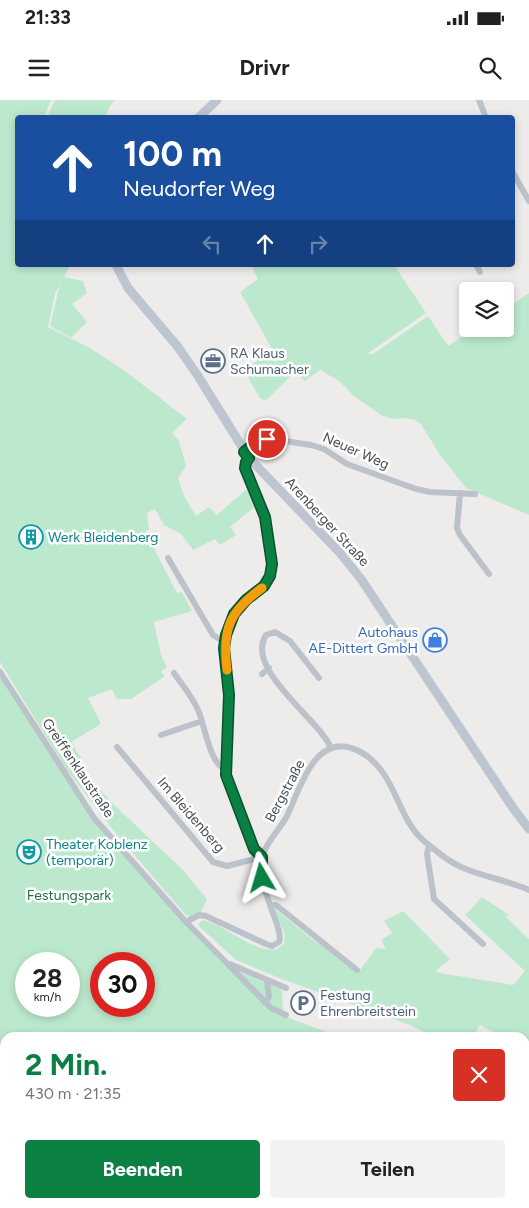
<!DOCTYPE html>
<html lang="de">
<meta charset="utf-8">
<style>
:root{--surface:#fff;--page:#f2f2f2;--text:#222;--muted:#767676;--accent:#0b8043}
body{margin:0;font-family:Figtree,sans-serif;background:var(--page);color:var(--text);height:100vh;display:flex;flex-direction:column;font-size:19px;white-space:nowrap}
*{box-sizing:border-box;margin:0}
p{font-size:16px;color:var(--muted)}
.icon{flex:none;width:28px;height:28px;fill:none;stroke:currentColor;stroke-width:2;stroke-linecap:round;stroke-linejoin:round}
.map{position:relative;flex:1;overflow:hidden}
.panel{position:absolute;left:0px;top:932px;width:530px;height:176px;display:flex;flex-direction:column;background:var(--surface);border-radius:15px 15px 0 0;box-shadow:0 2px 8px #0003}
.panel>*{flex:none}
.banner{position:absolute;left:15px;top:15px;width:500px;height:152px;border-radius:5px;box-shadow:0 2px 8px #0003;background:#1a4fa0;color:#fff;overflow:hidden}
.tools{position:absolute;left:459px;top:182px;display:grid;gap:10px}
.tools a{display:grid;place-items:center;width:55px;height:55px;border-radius:5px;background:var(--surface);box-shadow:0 2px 8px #0003;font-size:25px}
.speed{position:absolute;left:15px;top:852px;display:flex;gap:10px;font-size:25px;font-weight:700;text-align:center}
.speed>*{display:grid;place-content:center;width:65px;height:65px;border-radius:50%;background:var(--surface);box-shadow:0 2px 8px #0003;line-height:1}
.speed small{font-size:12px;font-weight:400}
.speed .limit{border:8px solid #d22;background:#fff;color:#111}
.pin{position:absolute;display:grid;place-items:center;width:42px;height:42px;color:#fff;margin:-21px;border:2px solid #fff;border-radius:50%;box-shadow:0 1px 5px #0007}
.me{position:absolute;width:55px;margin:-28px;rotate:353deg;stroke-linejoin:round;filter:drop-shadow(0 0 4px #0008)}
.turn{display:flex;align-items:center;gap:18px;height:105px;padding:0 25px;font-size:22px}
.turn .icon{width:65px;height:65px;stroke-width:2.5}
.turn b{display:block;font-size:35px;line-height:42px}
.lanes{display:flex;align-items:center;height:48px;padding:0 25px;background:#0003;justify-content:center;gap:25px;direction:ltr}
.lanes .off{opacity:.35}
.round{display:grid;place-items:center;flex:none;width:52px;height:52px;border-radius:5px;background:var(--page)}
.head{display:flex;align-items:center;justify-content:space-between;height:85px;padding:0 25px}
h1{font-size:30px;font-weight:700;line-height:38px;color:var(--accent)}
.button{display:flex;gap:10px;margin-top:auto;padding:10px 25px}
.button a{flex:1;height:58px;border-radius:5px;background:var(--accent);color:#fff;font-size:20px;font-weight:700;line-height:58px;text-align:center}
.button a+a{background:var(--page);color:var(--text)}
.status{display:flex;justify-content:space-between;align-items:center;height:35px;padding:0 25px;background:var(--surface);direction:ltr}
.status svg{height:14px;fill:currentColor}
header{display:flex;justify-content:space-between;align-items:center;height:65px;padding:0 25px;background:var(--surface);font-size:22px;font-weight:700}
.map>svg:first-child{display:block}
.green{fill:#bce9ce;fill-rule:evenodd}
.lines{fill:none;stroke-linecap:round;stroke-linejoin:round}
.street{stroke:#bbc2c9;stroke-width:6}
.secondary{stroke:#bdc6d0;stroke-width:9}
.route-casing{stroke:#07532c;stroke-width:12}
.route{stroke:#0b8043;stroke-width:9}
.slow{stroke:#f59e0b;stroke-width:9}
.labels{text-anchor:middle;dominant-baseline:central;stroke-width:5;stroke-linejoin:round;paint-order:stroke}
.service-label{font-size:14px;fill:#4e5e75;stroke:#fff;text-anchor:start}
.street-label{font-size:14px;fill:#464e56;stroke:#fff}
.culture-label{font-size:14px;fill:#0d838f;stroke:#fff;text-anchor:start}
.shop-label{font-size:14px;fill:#366cbe;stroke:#fff;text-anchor:end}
.park-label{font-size:14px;fill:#1f6f48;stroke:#fff}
</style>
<div class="status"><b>21:33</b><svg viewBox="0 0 49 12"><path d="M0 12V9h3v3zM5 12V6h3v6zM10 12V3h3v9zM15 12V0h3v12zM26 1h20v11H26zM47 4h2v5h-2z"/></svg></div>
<header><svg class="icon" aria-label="menu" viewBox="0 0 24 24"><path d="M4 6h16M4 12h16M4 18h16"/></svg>Drivr<svg class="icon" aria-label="search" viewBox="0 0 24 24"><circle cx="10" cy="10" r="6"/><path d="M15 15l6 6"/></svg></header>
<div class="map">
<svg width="529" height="1108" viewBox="0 0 529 1108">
<rect width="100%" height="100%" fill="#eeebeb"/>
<path class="green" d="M0 0H51L44 17 18 18V165H70L64 177 83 181 87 193 72 204 87 222 71 238 50 226 60 184 55 194 48 227C64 236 81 242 96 252 129 272 157 296 187 319L172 333 179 341 186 366 178 378 184 396 196 416 209 407 217 415 248 388 258 404 230 427 236 435 220 445 215 439 193 450 181 434 164 425 155 409 147 413 149 430 145 431 177 493 182 492 192 511 154 522 161 555 167 567 161 572 165 576 131 599H117L112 589 88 598 101 624 71 642 83 661 77 663 109 700 184 771 207 799 201 812 190 816 186 815 118 736 66 669 0 562Z
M55 0H114L106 14 112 17H47Z
M251 165H394L426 213 367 254H373L428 216 448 246 474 229H505V209L529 193V415L466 388 440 355 421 324 415 320 404 318 392 319 381 315 354 296 339 281 320 270 305 281 295 272 265 301 260 298 244 271 272 249 240 192 258 179Z
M0 577 93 719 185 824 225 866 282 890 283 916 341 937 5 938V1104H276L282 1108H0ZM26 864H69V906H26ZM101 864H144V906H101Z
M482 797 509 815 506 817 529 839V952L525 950V938L503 937 480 925 476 932 487 937H433L410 925 282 879 236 860 198 825 202 820C224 824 255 854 277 849L284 844 285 835 274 808 313 840 330 851 358 873 376 848 386 849 381 840 392 833 384 821 403 811 450 859 435 871 440 873 513 885 525 871 465 815Z
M525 990 529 992V1099L525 1102Z
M278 1104H523L520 1108H284Z"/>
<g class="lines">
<path class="street" d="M479 0 486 18
M512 71 529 101
M476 165 480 172
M244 352 262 339H272L311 345 324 349 347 364 416 389 430 392 475 394
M460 393 457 428 460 435 489 474
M168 458 213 535 224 542
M0 572 94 718 186 822 271 908 286 915
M174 573C182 585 192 596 198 610 205 625 209 663 226 670
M262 574 269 568
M319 578 290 541 275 532 266 535C244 569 319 619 331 648
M161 635 202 621
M117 647 213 762 227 766 262 757 254 749 226 675 229 595 224 548 226 535 234 514 246 500 264 486 271 471 272 464 265 417 245 368 246 362 249 358
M429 745 427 754 434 799 483 844
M270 806 276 805 357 870
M186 822 199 815 206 816 266 844 272 846 279 842C285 828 253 783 263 754 268 740 280 729 287 716 299 692 313 636 351 648 362 651 373 660 381 670 398 692 402 722 424 741 435 750 447 761 461 767 483 777 507 780 529 790
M230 864 286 888
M265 903 269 897 267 881"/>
<path class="secondary" d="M198 18 217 0
M116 165 128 188 178 247 198 276 249 358 340 453 361 479 513 708 529 729"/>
</g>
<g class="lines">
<g class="route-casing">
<path id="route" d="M262 778V757L254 749 226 675 229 595 224 548 226 535 234 514 246 500 264 486 270 476 272 464 265 417 245 368 246 362 249 358 244 352 259 340 267 339"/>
</g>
<use href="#route" class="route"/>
<path class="slow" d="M227 570C222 529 229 512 262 488"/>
</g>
<defs>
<g id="office-ring" transform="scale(1.25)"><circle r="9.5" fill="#fff" stroke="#5c6f8a" stroke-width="1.5"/><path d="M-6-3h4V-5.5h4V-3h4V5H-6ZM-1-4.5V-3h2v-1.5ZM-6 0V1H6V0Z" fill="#5c6f8a"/></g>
<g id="building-ring" transform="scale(1.25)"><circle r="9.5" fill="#fff" stroke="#0f9aa8" stroke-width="1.5"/><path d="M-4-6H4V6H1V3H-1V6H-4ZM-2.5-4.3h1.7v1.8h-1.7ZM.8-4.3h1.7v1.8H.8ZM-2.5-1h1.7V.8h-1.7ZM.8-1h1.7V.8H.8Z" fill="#0f9aa8"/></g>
<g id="shop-ring" transform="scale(1.25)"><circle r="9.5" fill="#fff" stroke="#3f7fe0" stroke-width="1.5"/><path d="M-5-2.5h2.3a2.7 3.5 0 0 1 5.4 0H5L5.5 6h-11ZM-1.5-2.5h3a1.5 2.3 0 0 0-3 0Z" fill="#3f7fe0"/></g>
<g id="theatre-ring" transform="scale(1.25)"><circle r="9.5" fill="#fff" stroke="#0f9aa8" stroke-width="1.5"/><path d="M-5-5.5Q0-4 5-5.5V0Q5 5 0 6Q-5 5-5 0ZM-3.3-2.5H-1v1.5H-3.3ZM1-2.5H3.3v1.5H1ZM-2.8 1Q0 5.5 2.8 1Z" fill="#0f9aa8"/></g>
<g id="parking-ring" transform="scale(1.25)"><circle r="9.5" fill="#fff" stroke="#5c6f8a" stroke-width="1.5"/><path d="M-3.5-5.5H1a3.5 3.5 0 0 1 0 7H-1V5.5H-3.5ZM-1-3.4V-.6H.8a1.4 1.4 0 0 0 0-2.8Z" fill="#5c6f8a"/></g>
</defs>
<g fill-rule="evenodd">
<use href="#office-ring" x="213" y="261"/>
<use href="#building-ring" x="31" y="437"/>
<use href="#shop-ring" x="435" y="540"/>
<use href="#theatre-ring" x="29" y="752"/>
<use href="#parking-ring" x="303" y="903"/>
</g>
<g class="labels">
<g class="service-label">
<text x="230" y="253">RA Klaus<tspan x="230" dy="16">Schumacher</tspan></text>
<text x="320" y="895">Festung<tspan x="320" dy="16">Ehrenbreitstein</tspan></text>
</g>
<g class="street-label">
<text transform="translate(356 351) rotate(24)">Neuer Weg</text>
<text transform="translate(327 422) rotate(47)">Arenberger Straße</text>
<text transform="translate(78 668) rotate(56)">Greiffenklaustraße</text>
<text transform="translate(285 691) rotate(-62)">Bergstraße</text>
<text transform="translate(191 715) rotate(49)">Im Bleidenberg</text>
</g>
<g class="culture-label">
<text x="48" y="437">Werk Bleidenberg</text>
<text x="46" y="744">Theater Koblenz<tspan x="46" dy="16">(temporär)</tspan></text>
</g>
<g class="shop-label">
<text x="418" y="532">Autohaus<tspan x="418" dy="16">AE-Dittert GmbH</tspan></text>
</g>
<g class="park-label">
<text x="69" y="795">Festungspark</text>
</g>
</g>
</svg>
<div class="tools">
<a><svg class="icon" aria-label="layers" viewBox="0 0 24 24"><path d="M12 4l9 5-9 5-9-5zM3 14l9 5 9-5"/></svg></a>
</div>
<div class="speed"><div>28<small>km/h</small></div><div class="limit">30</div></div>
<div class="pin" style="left:267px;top:339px;background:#d93025"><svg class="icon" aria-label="arrive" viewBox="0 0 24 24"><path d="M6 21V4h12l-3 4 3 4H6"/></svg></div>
<svg class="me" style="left:262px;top:778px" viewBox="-20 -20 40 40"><path d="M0-17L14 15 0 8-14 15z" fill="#0b8043" stroke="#fff" stroke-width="4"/></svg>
<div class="banner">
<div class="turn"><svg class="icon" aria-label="ahead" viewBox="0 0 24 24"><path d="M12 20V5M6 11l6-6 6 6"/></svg><div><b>100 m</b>Neudorfer Weg</div></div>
<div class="lanes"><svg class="icon off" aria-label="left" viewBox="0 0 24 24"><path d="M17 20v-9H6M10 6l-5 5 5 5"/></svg><svg class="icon" aria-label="ahead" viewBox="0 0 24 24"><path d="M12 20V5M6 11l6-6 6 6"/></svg><svg class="icon off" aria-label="right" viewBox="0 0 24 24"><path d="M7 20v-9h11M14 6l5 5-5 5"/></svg></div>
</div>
<section class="panel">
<div class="head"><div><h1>2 Min.</h1><p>430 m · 21:35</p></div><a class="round" style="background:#d93025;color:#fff"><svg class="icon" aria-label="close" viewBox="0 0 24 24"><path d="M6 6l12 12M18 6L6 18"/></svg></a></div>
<div class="button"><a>Beenden</a><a>Teilen</a></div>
</section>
</div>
